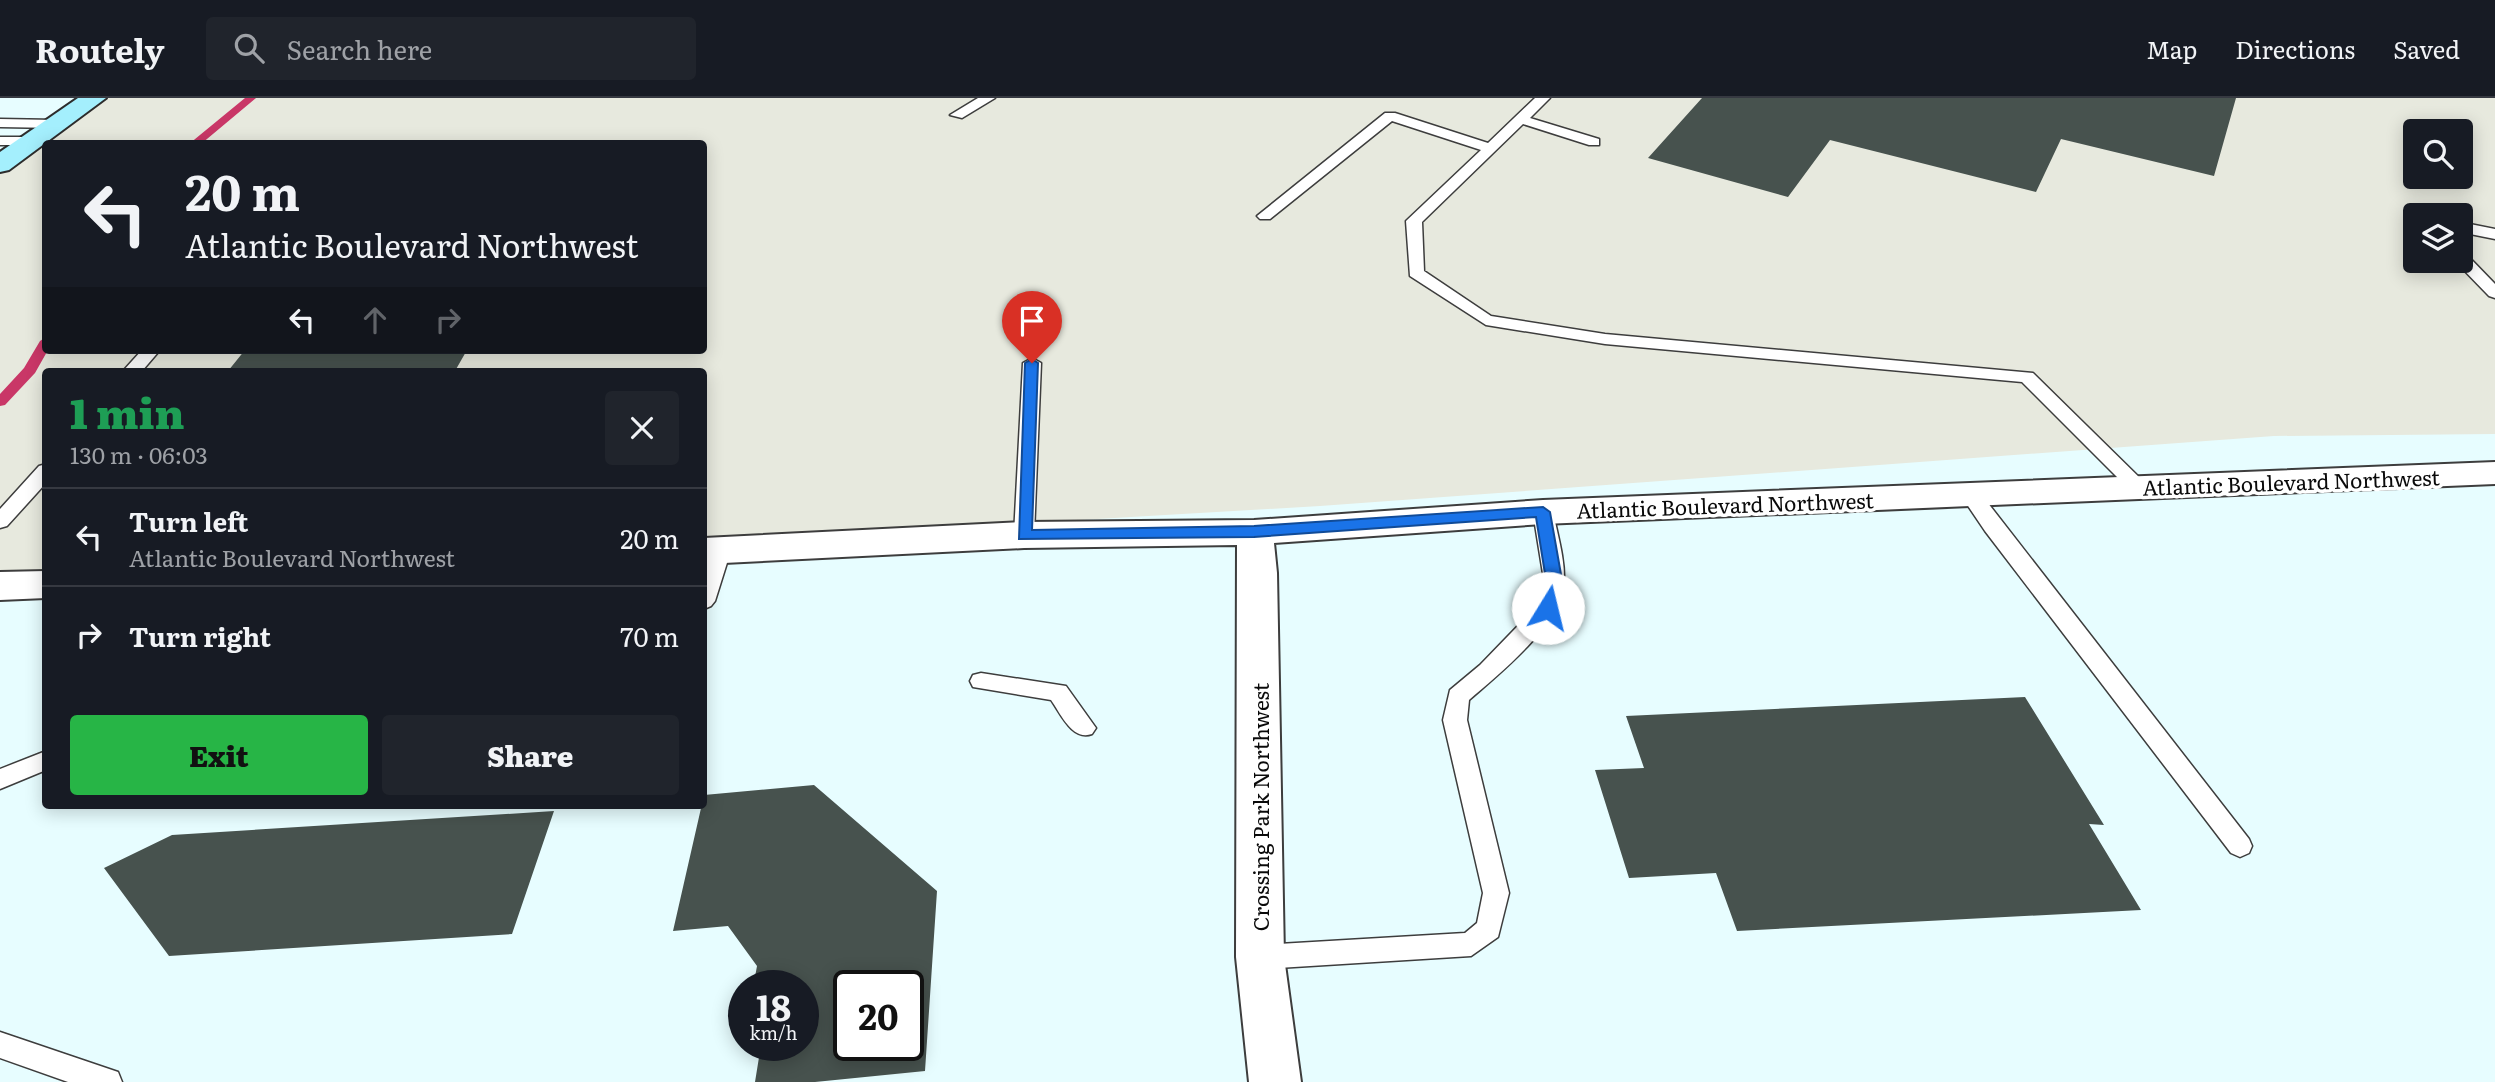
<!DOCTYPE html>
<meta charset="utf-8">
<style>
:root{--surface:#171b24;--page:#20242c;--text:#f1f3f6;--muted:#9ea1a6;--line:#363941;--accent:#27b546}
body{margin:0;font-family:Literata,serif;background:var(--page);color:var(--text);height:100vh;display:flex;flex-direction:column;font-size:26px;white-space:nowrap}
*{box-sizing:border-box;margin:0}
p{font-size:23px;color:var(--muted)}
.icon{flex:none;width:38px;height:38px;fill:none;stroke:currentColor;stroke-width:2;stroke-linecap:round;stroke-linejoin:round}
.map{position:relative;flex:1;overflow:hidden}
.sheet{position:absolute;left:42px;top:270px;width:665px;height:441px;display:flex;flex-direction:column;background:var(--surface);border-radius:7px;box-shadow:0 4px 18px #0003}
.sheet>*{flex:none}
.guide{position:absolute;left:42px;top:42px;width:665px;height:214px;border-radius:7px;box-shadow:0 4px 18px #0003;background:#171b24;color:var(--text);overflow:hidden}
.fabs{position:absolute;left:2403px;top:21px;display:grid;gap:14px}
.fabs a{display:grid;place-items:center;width:70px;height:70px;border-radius:7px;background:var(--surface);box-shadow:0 4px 18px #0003;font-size:35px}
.speed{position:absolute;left:728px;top:872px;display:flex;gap:14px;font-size:35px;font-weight:700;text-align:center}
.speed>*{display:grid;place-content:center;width:91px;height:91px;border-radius:50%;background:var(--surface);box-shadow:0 4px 18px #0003;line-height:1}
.speed small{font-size:18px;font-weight:400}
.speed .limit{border:4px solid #111;border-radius:10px;background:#fff;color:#111}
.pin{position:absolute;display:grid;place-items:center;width:60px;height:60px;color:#fff;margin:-72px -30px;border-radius:50% 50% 50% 0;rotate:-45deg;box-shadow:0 0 7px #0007}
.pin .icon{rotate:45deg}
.me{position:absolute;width:77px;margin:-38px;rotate:9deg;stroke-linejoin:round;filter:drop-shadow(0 0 5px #0008)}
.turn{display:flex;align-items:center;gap:24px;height:147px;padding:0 28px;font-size:32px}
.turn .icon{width:91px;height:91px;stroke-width:2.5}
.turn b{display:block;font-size:49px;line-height:60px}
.lanes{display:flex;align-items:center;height:66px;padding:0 28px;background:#0003;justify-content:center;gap:35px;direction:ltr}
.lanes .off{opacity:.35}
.round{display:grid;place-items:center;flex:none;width:74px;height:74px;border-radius:7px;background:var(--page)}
.overview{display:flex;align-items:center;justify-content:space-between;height:119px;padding:0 28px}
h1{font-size:42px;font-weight:800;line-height:52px;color:#1e9e55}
.cta{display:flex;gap:14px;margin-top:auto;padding:14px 28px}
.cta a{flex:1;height:80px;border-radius:7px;background:var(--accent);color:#111;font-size:28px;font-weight:800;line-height:80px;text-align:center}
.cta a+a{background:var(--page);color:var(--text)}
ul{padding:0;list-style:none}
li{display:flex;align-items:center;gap:21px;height:98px;padding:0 28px;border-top:2px solid var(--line)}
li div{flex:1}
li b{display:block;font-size:26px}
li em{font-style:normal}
header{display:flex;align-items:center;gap:42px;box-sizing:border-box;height:98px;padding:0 35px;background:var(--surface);border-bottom:2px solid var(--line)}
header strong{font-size:33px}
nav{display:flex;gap:38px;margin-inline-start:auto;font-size:24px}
.search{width:490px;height:63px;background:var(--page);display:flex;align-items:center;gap:18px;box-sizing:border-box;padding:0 24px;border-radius:7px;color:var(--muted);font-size:26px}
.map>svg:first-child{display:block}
.industrial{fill:#e7e9de;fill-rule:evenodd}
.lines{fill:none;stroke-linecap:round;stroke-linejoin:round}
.stream{fill:#c93767;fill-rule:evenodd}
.building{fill:#47524e;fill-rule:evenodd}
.lane-casing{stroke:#3d3d3d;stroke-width:3}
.street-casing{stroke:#3d3d3d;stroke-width:4}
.secondary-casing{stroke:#2c2c2c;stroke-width:4}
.lane{fill:#fff;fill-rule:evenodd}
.street{fill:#fff;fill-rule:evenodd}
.secondary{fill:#a4effd;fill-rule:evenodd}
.route{fill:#1a73e8;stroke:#114b97;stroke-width:2}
.labels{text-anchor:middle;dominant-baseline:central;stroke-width:7;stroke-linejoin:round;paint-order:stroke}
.street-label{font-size:21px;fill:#0a0a0a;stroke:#fff}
</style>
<header>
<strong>Routely</strong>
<div class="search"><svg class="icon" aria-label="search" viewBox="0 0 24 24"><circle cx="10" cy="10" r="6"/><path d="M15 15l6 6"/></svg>Search here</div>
<nav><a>Map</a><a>Directions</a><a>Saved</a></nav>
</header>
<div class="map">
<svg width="2495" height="984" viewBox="0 0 2495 984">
<rect width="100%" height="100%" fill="#e7fdff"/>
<path class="industrial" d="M75 0H2495V336L2274 338 1320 408 704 444V273H46L45 483 0 485V54ZM2415 33H2460V79H2415ZM46 46H704V252H46ZM2415 117H2460V163H2415Z"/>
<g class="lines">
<path class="stream" d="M245 0H256L201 46H189Z
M46 239V252H48L35 275 5 307 0 308V296L24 270 40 243Z"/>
</g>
<path class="building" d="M1702 0H2236L2214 78 2061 41 2036 94 1830 42 1788 99 1648 60Z
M245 252H467L455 273H228Z
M2025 599 2104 727 2089 726 2141 812 1737 833 1716 775 1629 780 1595 672 1644 670 1626 618Z
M814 687 937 793 925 973 815 984H755L761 947H803V887H770L772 878 755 879 757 868 728 828 673 833 704 697ZM849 887H908V947H849Z
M554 713 512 836 169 858 104 770 172 737Z"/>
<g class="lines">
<g class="lane-casing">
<path id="lane" d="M978 0H995L962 20 950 17Z
M1535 0H1550L1530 20 1599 41V47H1589L1523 26 1422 124 1424 173 1491 218 1605 236 2033 275 2145 385 2148 389 2145 393H2131L2022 284 1605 246 1486 227 1410 178 1406 123 1481 52 1392 23 1270 121H1260L1257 118 1385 15H1395L1488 45Z
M0 21 56 22 63 26 56 30 0 29Z
M0 39H31L38 43 31 47H0Z
M2423 111 2432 117H2416L2418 113Z
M2460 124 2495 131V141L2460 134Z
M2460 154 2466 156 2495 186V200L2489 198 2455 163H2460Z
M142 252H160L142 273H123Z
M1032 260 1041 265 1034 437 1024 444 1014 437 1023 265Z
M46 366V385L7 428 0 430V411L39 368Z
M1970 390 1977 391 2249 741 2252 748 2249 755 2240 759 2231 755 1985 433 1960 396Z
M1543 407 1553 414C1557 435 1565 461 1564 483 1562 526 1500 575 1469 602L1467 622 1509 795 1498 839 1471 858 1260 871 1251 867 1247 859 1251 851 1260 847 1465 835 1477 825 1483 795 1443 622 1450 592 1480 567 1538 507 1544 482 1533 414Z
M721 445 731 452 715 503 711 508 704 511V473L714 447Z
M981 575 1066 588 1096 630 1092 636C1072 643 1061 616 1051 602L973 589 970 583 973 577Z
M46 653V672L0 691V671Z
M0 934 118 974 122 984H68L0 960Z"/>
</g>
<g class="street-casing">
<path id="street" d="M2495 364V386L1543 426 1274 445 1277 475 1284 859 1301 984H1249L1236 859 1237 447 1024 450 704 466V440L1024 424 1254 422 1543 402Z
M46 473V500L0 502V474Z"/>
</g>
<g class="secondary-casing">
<path id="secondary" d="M78 0H106L9 72 0 74V54Z"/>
</g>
<use href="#lane" class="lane"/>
<use href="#street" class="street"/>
<use href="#secondary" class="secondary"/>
</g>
<path class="route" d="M1032 261 1038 265 1032 432 1254 428 1543 409 1550 414 1562 482 1556 510 1548 516 1540 510 1546 482 1536 419 1254 439 1019 441 1025 265Z"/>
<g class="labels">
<g class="street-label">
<text transform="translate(2291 383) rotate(-2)">Atlantic Boulevard Northwest</text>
<text transform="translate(1725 406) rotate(-2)">Atlantic Boulevard Northwest</text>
<text transform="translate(1259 709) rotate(-90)">Crossing Park Northwest</text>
</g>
</g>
</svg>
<div class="fabs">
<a><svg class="icon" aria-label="search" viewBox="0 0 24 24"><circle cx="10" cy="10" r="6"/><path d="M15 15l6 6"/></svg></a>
<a><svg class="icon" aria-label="layers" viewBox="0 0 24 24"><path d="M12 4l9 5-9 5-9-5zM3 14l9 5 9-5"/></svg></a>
</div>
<div class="speed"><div>18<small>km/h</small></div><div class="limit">20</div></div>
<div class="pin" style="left:1032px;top:265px;background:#d93025"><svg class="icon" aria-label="arrive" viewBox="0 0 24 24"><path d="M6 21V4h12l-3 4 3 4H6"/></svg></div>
<svg class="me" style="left:1548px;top:510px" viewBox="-20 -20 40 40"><circle r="19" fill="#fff"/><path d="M0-13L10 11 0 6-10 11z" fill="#1a73e8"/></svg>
<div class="guide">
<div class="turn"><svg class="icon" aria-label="left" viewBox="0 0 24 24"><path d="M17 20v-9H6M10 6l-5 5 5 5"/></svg><div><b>20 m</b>Atlantic Boulevard Northwest</div></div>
<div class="lanes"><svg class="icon" aria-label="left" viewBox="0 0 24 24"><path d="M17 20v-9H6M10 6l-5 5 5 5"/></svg><svg class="icon off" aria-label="ahead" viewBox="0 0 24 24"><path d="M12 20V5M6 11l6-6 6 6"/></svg><svg class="icon off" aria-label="right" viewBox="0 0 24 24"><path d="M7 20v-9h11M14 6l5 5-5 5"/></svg></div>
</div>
<section class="sheet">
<div class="overview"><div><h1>1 min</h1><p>130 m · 06:03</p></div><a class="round"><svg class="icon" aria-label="close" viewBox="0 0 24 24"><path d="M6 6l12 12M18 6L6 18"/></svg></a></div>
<ul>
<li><svg class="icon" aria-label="left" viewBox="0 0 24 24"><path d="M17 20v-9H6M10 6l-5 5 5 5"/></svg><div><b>Turn left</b><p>Atlantic Boulevard Northwest</p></div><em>20 m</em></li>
<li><svg class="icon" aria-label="right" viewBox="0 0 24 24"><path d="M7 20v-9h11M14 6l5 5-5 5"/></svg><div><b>Turn right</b></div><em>70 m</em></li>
</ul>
<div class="cta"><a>Exit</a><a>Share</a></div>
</section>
</div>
